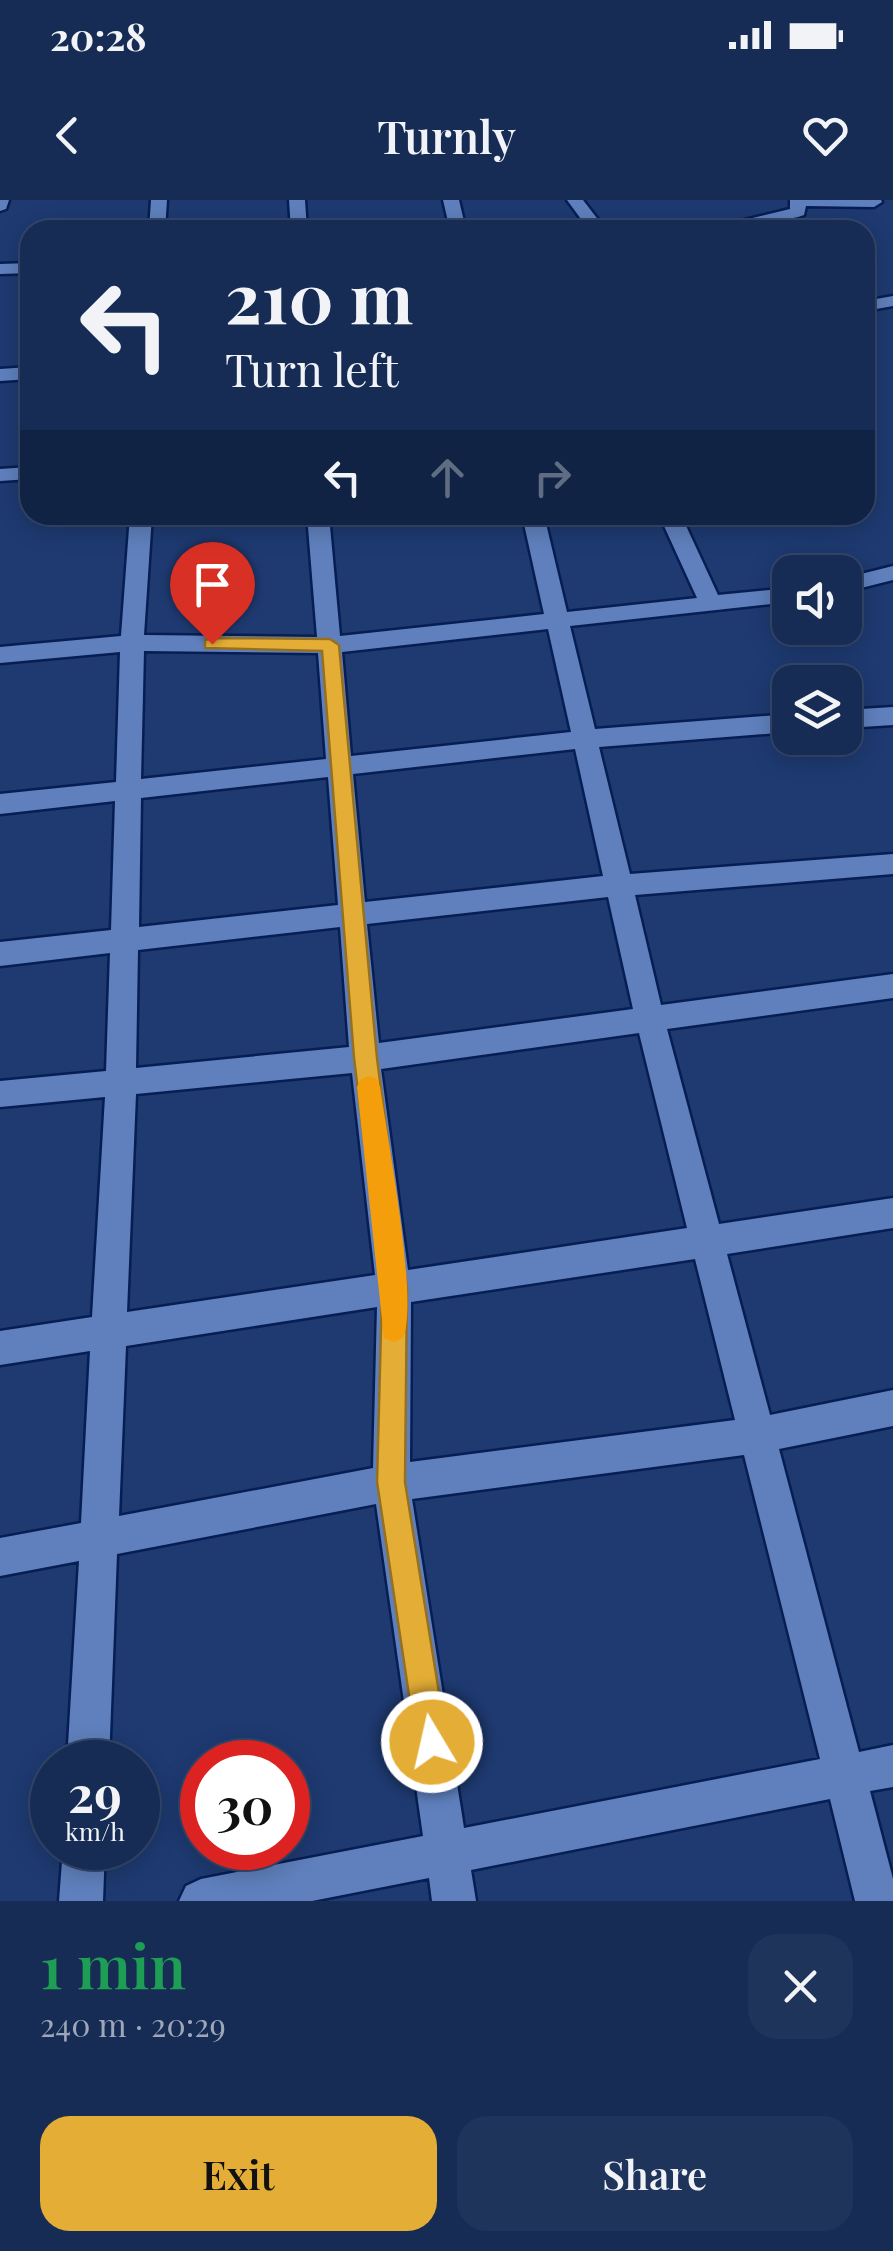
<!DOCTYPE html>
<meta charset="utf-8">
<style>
:root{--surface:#162c55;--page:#1f345b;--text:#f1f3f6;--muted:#9ea7b9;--line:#35486c;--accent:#e4ad35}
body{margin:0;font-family:"Playfair Display",serif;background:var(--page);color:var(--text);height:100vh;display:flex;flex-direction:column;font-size:38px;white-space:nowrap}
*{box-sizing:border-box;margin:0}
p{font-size:32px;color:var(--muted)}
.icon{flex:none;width:55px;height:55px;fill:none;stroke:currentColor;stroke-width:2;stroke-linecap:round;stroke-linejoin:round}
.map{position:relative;height:1701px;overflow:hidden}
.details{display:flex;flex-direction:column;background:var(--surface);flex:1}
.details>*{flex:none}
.guide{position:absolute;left:20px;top:20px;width:855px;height:305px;border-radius:30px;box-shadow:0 5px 25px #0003,0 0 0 2px var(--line);background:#162c55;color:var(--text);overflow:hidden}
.controls{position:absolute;left:772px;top:355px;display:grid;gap:20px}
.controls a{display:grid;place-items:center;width:90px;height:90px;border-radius:20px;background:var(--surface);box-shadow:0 5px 25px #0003,0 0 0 2px var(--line);font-size:50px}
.speed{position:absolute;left:30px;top:1540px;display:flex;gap:20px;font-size:50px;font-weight:700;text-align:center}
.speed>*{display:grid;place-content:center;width:130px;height:130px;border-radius:50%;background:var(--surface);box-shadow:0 5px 25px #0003,0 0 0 2px var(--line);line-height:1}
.speed small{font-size:25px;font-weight:400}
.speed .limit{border:15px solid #d22;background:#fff;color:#111}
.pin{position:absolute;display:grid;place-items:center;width:85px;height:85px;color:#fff;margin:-102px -42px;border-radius:50% 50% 50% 0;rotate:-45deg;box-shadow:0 0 10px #0007}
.pin .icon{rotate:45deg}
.me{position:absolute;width:110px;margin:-55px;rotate:351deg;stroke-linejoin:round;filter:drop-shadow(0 0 8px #0008)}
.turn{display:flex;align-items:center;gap:35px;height:210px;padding:0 40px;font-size:45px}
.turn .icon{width:130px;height:130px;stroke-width:2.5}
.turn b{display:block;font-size:70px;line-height:85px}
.lanes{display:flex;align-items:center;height:95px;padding:0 40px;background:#0003;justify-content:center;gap:50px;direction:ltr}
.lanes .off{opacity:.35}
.round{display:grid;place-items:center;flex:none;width:105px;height:105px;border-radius:30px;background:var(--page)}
.overview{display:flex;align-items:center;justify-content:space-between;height:170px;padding:0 40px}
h1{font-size:60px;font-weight:600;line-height:75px;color:#1e9e55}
.action{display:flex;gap:20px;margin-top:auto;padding:20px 40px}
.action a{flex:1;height:115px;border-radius:30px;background:var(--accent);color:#111;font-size:40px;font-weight:600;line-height:115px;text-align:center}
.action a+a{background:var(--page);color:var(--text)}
.status{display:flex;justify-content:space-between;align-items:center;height:70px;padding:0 50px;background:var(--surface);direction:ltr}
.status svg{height:28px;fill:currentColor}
header{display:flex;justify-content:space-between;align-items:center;height:130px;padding:0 40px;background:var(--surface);font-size:45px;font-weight:600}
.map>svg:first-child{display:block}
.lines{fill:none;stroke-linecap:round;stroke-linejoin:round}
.street-casing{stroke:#061e53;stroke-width:5}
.street{fill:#5f80bd;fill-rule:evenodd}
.route{fill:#e4ad35;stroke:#947022;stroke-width:2.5}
.slow{fill:#f59e0b}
</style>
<div class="status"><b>20:28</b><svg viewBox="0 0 49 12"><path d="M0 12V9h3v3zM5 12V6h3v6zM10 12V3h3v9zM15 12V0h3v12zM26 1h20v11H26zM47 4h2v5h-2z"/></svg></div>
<header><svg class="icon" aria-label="back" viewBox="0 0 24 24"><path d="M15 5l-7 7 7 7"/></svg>Turnly<svg class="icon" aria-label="heart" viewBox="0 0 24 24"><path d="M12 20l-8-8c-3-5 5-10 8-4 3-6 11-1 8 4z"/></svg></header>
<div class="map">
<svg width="893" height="1701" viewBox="0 0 893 1701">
<rect width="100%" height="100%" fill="#1e3a71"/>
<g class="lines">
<g class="street-casing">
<path id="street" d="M0 0H9L6 9 0 11Z
M151 0H167L165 30H149Z
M289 0H305L307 30H291Z
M443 0H459L466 30H450Z
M567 0H583L606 30H589Z
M790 0H881L882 2 874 7 806 6 804 15 798 17 735 30H703L790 9Z
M30 63V73L0 74V64Z
M893 96V106L865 111V101Z
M30 167V179L0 181V169Z
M30 267V279L0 281V269Z
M130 315H152L144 435 317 437 307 315H329L340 436 544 414 522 315H544L567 412 697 398 659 315H681L718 395 790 388V402L570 426 595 529 790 514V532L599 547 630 674 893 654V674L635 695 661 805 893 774V798L667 829 719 1024 893 998V1028L727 1054 770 1215 893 1190V1226L779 1249 859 1552 893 1545V1587L870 1591 893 1679V1701H855L830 1599 471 1670 476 1701H432L429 1678 312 1701H179L186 1686 201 1679 423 1636 376 1304 117 1354 109 1562H67L79 1361 0 1376V1338L81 1323 90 1151 0 1165V1131L92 1117 105 897 0 907V881L106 871 110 753 0 766V742L111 730 115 601 0 614V594L116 582 120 452 0 463V447L121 436ZM548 429 571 532 351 556 342 452ZM144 451 318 453 326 559 141 579ZM575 549 603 676 365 702 353 574ZM328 577 338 705 139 727 141 598ZM608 697 633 809 379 843 367 724ZM340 727 349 847 136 868 138 750ZM639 833 687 1028 408 1070 381 869ZM352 873 375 1075 127 1112 136 894ZM695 1059 735 1220 410 1262 411 1102ZM377 1107 373 1268 119 1316 126 1146ZM744 1255 820 1559 464 1628 412 1299Z
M893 366V380L845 392V378Z
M893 507V525L845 528V510Z
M63 1648H105L103 1701H59Z"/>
</g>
<use href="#street" class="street"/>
</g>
<path class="route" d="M212 438 330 439 339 445 377 858 407 1090 405 1282 447 1542 443 1553 432 1557 420 1553 416 1542 377 1282 382 1090 354 858 322 451 205 448V440Z"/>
<path class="slow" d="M369 876 377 879 380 887C387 935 419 1101 403 1138L394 1142 384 1138 357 887 361 879Z"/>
</svg>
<div class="controls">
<a><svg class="icon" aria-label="sound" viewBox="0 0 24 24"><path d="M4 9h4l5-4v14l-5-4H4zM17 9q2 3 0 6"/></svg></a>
<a><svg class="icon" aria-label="layers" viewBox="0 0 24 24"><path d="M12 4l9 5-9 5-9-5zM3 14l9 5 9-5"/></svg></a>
</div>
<div class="speed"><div>29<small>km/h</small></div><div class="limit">30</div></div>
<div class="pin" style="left:212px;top:444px;background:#d93025"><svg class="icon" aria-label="arrive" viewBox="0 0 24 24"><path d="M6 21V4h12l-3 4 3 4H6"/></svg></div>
<svg class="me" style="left:432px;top:1542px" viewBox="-20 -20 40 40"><circle r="17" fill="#e4ad35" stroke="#fff" stroke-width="3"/><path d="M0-11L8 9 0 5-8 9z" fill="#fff"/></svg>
<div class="guide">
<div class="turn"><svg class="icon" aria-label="left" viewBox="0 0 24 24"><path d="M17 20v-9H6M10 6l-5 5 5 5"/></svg><div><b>210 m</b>Turn left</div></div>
<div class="lanes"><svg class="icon" aria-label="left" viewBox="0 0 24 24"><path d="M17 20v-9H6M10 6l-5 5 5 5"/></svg><svg class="icon off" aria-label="ahead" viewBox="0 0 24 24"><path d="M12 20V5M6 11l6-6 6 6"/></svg><svg class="icon off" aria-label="right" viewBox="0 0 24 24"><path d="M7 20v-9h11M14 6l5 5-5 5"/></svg></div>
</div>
</div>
<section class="details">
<div class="overview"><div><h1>1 min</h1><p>240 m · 20:29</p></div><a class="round"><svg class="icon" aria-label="close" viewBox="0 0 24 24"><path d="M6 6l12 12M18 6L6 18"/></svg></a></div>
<div class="action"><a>Exit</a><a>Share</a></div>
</section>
